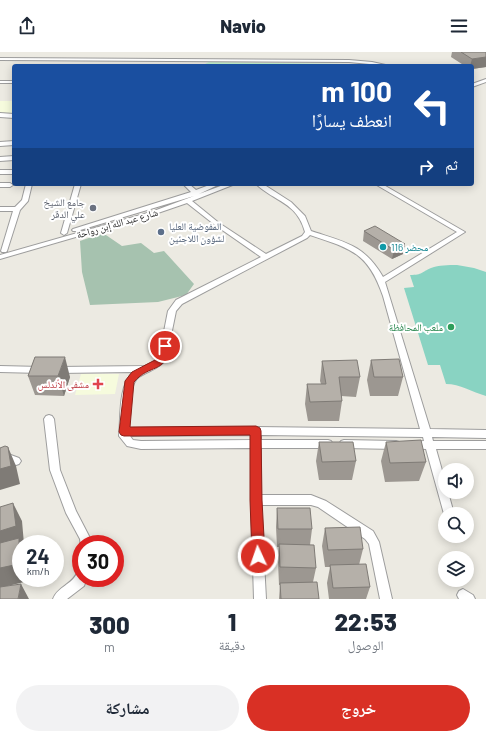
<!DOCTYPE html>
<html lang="ar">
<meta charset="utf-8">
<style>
:root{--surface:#fff;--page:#f2f2f3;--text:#1f2937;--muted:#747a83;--accent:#d93025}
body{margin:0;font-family:Barlow,"Noto Naskh Arabic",sans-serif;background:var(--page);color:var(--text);direction:rtl;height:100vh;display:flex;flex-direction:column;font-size:15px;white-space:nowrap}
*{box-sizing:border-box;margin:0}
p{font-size:13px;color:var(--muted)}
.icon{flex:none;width:22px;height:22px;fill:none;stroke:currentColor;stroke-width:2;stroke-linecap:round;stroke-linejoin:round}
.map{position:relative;height:547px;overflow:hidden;direction:ltr}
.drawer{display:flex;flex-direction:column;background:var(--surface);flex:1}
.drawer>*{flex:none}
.guide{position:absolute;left:12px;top:12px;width:462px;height:122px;border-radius:4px;box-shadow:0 2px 10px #0003;direction:rtl;background:#1a4fa0;color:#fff;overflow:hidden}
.buttons{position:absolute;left:438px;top:411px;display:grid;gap:8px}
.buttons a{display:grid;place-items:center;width:36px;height:36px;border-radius:50%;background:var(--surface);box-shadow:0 2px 10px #0003;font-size:20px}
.speed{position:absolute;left:12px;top:483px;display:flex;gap:8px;font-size:20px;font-weight:700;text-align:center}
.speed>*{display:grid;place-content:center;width:52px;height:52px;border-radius:50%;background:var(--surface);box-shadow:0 2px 10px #0003;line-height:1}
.speed small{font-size:10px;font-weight:400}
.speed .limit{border:6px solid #d22;background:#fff;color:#111}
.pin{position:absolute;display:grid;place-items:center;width:34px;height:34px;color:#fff;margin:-17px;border:2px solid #fff;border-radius:50%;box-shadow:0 1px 4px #0007}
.me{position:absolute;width:44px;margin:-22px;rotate:357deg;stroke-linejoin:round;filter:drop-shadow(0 0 3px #0008)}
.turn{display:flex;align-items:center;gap:14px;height:84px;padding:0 16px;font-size:18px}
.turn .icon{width:52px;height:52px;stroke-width:2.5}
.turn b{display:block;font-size:28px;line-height:34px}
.then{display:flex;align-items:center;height:38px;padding:0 16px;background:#0003;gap:8px;font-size:15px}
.eta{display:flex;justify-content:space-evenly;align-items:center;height:68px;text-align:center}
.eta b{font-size:24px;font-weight:800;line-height:28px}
.primary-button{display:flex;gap:8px;margin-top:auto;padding:8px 16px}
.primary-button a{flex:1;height:46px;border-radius:24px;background:var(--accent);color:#fff;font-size:16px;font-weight:800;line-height:46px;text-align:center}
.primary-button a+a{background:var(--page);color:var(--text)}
header{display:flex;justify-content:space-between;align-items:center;height:52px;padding:0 16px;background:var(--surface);font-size:18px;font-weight:800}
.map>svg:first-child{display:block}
.education{fill:#f6fbdd}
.cemetery{fill:#a6c2af}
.park{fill:#c3f2ce}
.pitch{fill:#89d3c2}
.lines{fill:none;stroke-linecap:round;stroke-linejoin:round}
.minor-casing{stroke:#9d9d9d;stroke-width:2}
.minor{fill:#fff;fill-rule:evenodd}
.wall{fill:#9c9791}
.shaded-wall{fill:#7f7b76}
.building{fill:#b5b0a9;stroke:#7f7b76}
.route{fill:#d93025;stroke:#8d1f18}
.worship-dot{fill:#6b7280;stroke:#fff;stroke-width:1.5}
.service-dot{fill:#5c6f8a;stroke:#fff;stroke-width:1.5}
.culture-dot{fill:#0f9aa8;stroke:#fff;stroke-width:1.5}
.leisure-dot{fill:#2e9e5b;stroke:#fff;stroke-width:1.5}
.health-dot{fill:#e0444e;stroke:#fff;stroke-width:1.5}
.labels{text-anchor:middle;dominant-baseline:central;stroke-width:4;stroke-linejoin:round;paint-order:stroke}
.worship-label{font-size:10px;fill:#5b616d;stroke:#fff;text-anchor:end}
.street-label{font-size:10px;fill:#1c1c1c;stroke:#fff}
.service-label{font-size:10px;fill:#4e5e75;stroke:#fff;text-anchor:start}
.culture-label{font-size:10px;fill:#0d838f;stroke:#fff;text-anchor:start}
.leisure-label{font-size:10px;fill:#27864d;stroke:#fff;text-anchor:end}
.health-label{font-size:10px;fill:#be3a42;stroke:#fff;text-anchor:end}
</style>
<header><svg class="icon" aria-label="menu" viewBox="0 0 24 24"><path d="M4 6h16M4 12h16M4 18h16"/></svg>Navio<svg class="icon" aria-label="share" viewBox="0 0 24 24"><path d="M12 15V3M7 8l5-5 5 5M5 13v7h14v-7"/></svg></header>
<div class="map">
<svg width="486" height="547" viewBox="0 0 486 547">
<rect width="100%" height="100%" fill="#eceae2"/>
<path class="education" d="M0 49H14V58L12 61H0Z
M81 322H119L115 342 75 343Z"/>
<path class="cemetery" d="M103 181 122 194 141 191 154 201 164 199 194 232 186 243 158 250 90 253 82 220 80 189Z"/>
<path class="park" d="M209 10 349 12 351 13 347 14H205V12Z"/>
<path class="pitch" d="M457 213 474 216 486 220V344C472 340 460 332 446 332L440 313H428L404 236 414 235 410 223C423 223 421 220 431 216 439 213 448 213 457 213Z"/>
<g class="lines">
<g class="minor-casing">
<path id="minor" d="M0 6 349 8 372 10 390 14 349 10 0 8Z
M486 27V30L472 35V32Z
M0 29H14V31H0Z
M0 61 14 62V66L0 65Z
M14 89V93L0 94V90Z
M14 104V108L0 109V105Z
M0 118H14V122H0Z
M0 131H10L13 133 10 135H0Z
M26 132H32L28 149 20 158 7 199 6 200H2L1 199 13 159H0V155H15L22 148Z
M75 132H81L67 181 64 183 61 181Z
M183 132H189L196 138 212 132H220L199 142 226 132H235L192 149 219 171 266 202 302 184 305 180C297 150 275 150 256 132H263L291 150 305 164 311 179C344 190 364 192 383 225L457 180 375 132H382L465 180 385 230 430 377 486 378V386L432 385 433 389H486V397H436L445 429V440H448L454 462H445V465L444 462 426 397 409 396 407 393 409 390 424 389 423 385 261 383V388H328L331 389 333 392 331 395 328 396H261V443H311L326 449 373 479 379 490 392 547H380L369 492 365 487 318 455 311 453H261L266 547H254L251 448V396L141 397 127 394 119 384C121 365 118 334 133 320L58 321 55 320 54 318 55 316 58 315 145 314 156 309 159 305 168 259 176 248 261 205 215 173 187 151 155 162 0 207V203L151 160 194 144 77 179H73L72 178 73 177 191 140ZM310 183C351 197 368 200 383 244L420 377 256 375 129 376C130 363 128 332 139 325 148 319 159 317 166 308L176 259 182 252 307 186ZM251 383V388L141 389 133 388 130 384Z
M0 314 41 315 44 316 45 318 44 320 41 321 0 320Z
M49 363 52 364 54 367 60 418 76 459 90 486V492H81V495L80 487 66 461 50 418 44 367 46 364Z
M344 388 396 389 399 390 401 393 399 396 396 397 344 396 341 395 339 392 341 389Z
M0 399 19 406 21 409 19 412 16 413 0 407Z
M81 519V526H87L84 534 67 547H53C58 534 72 533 77 521Z
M463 537 473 543 475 547H459L457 543 459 539Z"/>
</g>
<use href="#minor" class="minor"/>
</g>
<path class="wall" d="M452 0H486V15L472 17V14H465L451 5Z
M364 179 405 192 403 202 392 207 363 189Z
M35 305 70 325 64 344 35 343 28 324Z
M371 308 403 325 398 344H370L367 328Z
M322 309 360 325 356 345 341 344 342 349 339 369H308L305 352 307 332H321L320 329Z
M319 390 356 409 352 428H319L316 409Z
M386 390 426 410 419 429 385 430 381 409Z
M277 456 312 477 310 493 316 516 313 530 319 547H279L280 533H279L278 510 279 495H277L276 475Z
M325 476 363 497 359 513 370 535 366 547H329L327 531 330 515H325L322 494Z"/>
<path class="shaded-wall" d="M486 5V15L472 17V14H470L472 7Z
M405 192 403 202 392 207 394 198Z
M65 305 70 325 64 344 58 324Z
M8 395 16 414 20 432 0 438V417Z
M13 451 22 469 24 492H21V526H28V529L0 536V479Z
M21 532 29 547H18Z"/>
<path class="building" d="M461 0H486V5L472 7Z
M375 174 405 192 394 198 364 179Z
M35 305H65L58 324H28Z
M399 307 403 325H374L371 308Z
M357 308 360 325H339L342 349 310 350 307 332H326L322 309Z
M421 388 426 410 390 411 386 390Z
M319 390H353L356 409 322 410Z
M5 394 8 395 11 414 0 417V396Z
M13 451 16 474 0 479V455Z
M277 456H310L312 477H278Z
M360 475 363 497 328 498 325 476Z
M19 486V512L0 516V491Z
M279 492 314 493 316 516 280 515Z
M366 512 370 535 333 536 330 513Z
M317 530 319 547H281L280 531Z
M21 532 18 547H0V535Z"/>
<path class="route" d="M165 291 170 294C165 323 150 311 134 330L130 375 256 374 260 376 261 379 262 448 265 504 263 509 258 511 254 509 252 504 250 448V383L124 384 121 383 119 380 125 329 132 320 155 308 158 305 161 294Z"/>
<circle class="worship-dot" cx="93" cy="156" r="4"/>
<circle class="service-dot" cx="161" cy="180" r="4"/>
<circle class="culture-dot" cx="383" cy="195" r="4"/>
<circle class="leisure-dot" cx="451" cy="275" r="4"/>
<path class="health-dot" d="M96 326h4v4h4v4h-4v4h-4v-4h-4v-4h4z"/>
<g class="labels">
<g class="worship-label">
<text x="85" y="150">جامع الشيخ<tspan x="85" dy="12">علي الدقر</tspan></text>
</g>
<g class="street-label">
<text transform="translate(117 171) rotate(-16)">شارع عبد الله إبن رواحة</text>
</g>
<g class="service-label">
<text x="169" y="174">المفوضية العليا<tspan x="169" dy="12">لشؤون اللاجئين</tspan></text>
</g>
<g class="culture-label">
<text x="391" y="195">محضر 116</text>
</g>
<g class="leisure-label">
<text x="443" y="275">ملعب المحافظة</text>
</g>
<g class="health-label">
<text x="89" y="332">مشفى الأندلس</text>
</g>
</g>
</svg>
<div class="buttons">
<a><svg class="icon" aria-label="sound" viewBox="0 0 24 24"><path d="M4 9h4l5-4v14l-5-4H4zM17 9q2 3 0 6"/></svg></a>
<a><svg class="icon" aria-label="search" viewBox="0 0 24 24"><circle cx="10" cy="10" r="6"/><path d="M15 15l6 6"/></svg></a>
<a><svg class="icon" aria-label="layers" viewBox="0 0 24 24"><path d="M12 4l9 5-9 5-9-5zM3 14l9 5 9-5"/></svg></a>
</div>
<div class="speed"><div>24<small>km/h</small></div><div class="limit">30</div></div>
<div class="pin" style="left:165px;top:294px;background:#d93025"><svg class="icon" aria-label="arrive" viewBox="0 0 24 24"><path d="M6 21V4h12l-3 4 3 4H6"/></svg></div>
<svg class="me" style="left:258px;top:504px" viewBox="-20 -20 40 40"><circle r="17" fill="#d93025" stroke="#fff" stroke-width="3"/><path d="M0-11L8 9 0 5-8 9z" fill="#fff"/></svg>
<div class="guide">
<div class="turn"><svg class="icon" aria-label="left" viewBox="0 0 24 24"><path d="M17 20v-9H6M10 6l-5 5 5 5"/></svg><div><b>100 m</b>انعطف يسارًا</div></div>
<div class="then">ثم<svg class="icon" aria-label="right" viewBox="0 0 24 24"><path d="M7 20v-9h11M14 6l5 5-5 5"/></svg></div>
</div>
</div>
<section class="drawer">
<div class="eta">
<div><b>22:53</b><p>الوصول</p></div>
<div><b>1</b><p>دقيقة</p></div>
<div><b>300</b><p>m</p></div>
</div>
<div class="primary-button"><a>خروج</a><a>مشاركة</a></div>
</section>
